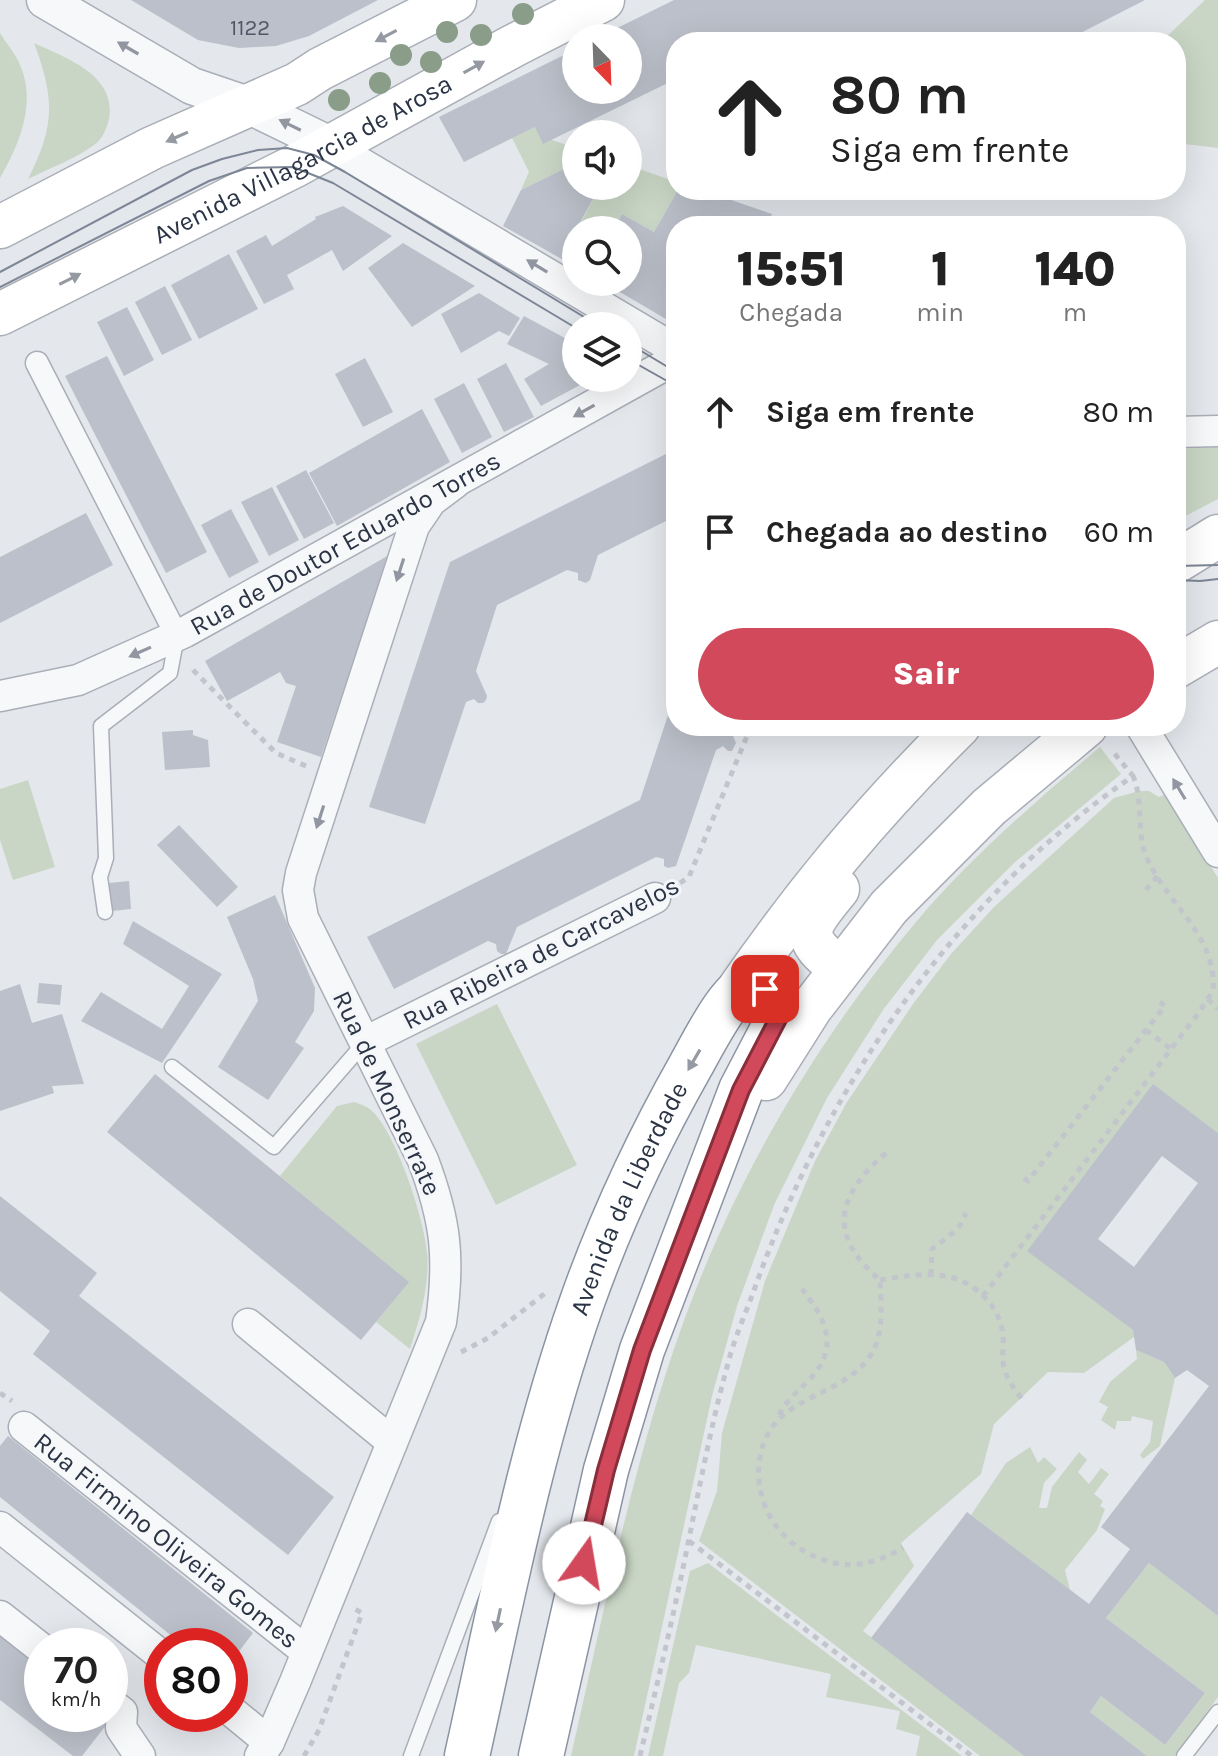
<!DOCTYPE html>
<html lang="pt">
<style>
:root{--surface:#fff;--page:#f6f6f6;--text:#222;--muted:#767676;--accent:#d1495b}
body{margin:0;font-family:Karla,sans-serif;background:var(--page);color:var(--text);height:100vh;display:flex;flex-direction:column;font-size:30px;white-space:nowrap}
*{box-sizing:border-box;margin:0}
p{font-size:26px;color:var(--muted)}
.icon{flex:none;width:44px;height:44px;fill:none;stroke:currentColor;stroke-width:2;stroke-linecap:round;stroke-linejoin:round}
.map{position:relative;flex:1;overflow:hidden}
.panel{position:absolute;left:666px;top:216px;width:520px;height:520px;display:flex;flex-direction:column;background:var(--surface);border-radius:32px;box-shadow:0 8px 32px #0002}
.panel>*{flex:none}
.guide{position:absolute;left:666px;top:32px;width:520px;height:168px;border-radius:32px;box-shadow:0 8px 32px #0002;background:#fff;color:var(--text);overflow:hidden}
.needle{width:52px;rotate:157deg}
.tools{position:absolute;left:562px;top:24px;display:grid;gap:16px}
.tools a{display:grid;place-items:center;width:80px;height:80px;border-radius:50%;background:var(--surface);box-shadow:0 8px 32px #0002;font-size:40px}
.speed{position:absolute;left:24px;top:1628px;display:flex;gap:16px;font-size:40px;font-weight:700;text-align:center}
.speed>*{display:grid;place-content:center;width:104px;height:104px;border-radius:50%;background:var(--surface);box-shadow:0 8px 32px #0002;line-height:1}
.speed small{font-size:20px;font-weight:400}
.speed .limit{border:12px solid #d22;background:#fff;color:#111}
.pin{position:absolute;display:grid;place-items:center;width:68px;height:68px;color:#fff;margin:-34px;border-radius:16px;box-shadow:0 4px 12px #0006}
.me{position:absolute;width:88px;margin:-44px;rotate:13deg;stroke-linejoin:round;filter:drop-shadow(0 0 6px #0008)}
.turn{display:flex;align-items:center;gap:28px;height:168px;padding:0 32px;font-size:36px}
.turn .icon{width:104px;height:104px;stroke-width:2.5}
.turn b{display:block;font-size:56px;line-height:68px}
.eta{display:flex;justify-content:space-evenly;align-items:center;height:136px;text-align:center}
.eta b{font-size:48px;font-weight:800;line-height:56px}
.primary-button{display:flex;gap:16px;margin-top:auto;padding:16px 32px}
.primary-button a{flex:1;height:92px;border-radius:48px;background:var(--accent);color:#fff;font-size:32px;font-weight:800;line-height:92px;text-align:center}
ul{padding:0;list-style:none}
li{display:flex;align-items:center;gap:24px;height:120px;padding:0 32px}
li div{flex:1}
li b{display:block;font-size:30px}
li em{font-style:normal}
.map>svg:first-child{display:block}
.green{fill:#c9d6c5}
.building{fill:#bbc0ca;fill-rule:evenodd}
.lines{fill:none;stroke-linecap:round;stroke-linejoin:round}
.service-casing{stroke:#a9aeb7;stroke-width:17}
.pedestrian-casing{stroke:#a9aeb7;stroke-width:25}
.minor-casing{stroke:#a9aeb7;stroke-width:33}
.tertiary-casing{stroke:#a9aeb7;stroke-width:39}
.secondary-casing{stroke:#a9aeb7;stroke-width:45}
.trunk-casing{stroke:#8b94a3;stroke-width:47}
.path{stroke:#c2c5cb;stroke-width:5;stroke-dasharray:6 6;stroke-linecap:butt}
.service{stroke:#f7f8fa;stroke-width:14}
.pedestrian{stroke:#f7f8fa;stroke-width:22}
.minor{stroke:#f7f8fa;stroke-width:30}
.tertiary{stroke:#f7f8fa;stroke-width:36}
.secondary{stroke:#fff;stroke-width:42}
.trunk{stroke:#fff;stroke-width:44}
.tram{stroke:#7d8696;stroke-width:2}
.tree{fill:#899d89}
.oneway{fill:#959aa2}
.oneway2{fill:#9196a0}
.route-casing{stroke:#882f3b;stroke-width:20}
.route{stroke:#d1495b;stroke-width:14}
.labels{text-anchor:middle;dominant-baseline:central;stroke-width:6;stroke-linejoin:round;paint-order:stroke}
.number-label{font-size:22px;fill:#4f5766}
.street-label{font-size:26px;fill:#2b3445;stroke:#f4f6f9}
</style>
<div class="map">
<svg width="1218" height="1756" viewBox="0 0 1218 1756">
<rect width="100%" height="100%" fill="#e4e7ec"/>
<path class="green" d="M1205 0H1218V148L1176 143V42H1161Z
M0 33C6 43 15 53 20 65 37 103 19 145 0 178Z
M34 43C66 58 117 75 109 119 107 128 102 140 94 145 75 159 50 168 28 179 55 126 55 99 34 43Z
M535 127 552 140 576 148V163L521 190 529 172 512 138Z
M628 165 676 182 678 190 654 232 622 214 613 230H577L600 186H628Z
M1218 447V499L1176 521V449Z
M1100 747 1121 774 1014 863 937 940 883 1010 827 1098 774 1205 737 1306 712 1396 634 1756H571C606 1603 638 1435 696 1289 748 1157 825 1030 916 922 971 857 1036 801 1100 747Z
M28 780 55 867 13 880 0 840V789Z
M1139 791H1149L1159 797 1166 794 1218 878V1133L1153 1085 1028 1250 1133 1330 1134 1337 1084 1373 1048 1372 994 1424 981 1474 901 1543 914 1566 863 1631 1024 1756H980L699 1541 717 1491 722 1433 765 1281 815 1161 847 1102 913 1004 951 954 994 907 1114 798Z
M497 1004 577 1165 496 1205 416 1044Z
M354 1102C360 1104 366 1106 371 1110 396 1132 424 1218 427 1252 430 1285 420 1318 410 1349L376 1322 408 1282 280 1176 337 1106Z
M1136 1350 1164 1362 1175 1378 1160 1446 1143 1459 1140 1455 1150 1442 1153 1421 1132 1416 1131 1421H1117L1115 1430 1101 1420 1108 1407 1099 1402 1110 1382 1137 1359Z
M1030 1447 1038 1463 1044 1457 1057 1469 1044 1483 1039 1508H1047L1052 1487 1079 1452 1087 1460 1078 1472 1089 1484 1101 1468 1109 1474 1094 1494 1103 1501 1100 1506 1105 1509 1097 1530 1065 1570 1070 1590 971 1515 1006 1463Z
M708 1563 962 1756H916L920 1736 896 1729 900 1711 826 1697 831 1674 696 1645 689 1673 679 1683 663 1756H648L690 1571Z
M1149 1563 1218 1616V1697L1175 1756H1147L1090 1712 1101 1696 1165 1745 1205 1693 1106 1618Z"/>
<path class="building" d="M131 0H378L309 36 276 46 239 48 198 40Z
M674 0H1145L1063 42H676V79L543 144 535 127 464 162 439 117 576 49V90H628V38H597Z
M576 163V186H600L576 230V267L503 226 521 190Z
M678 190H702L772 214 766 226H676V325L603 282H628V230H613L622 214 654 232Z
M343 206 392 236 343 271 332 250 287 275 294 289 264 304 236 251 266 235 272 246 316 219 315 217Z
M403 243 475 286 412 327 368 268Z
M229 254 258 309 199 339 171 285Z
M165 286 192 340 162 355 135 302Z
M479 293 520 318 509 336 499 331 461 353 441 314Z
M127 307 154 360 124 376 97 322Z
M524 316 576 344V378H593L541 406 524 379 549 364 507 344Z
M107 356 207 552 166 573 65 376Z
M365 358 393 412 363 427 335 374Z
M506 363 534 417 504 432 477 379Z
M464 383 492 437 462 453 434 399Z
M422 409 450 462 337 526 309 473Z
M676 449V516L598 555 590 580 586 583 578 580V573L567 570 497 605 476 671 487 696 486 700 483 703H478L474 699 466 702 425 824 369 807 450 562Z
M306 470 334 523 304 539 276 486Z
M272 487 299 540 269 556 241 502Z
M231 509 259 562 229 578 201 525Z
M86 513 113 565 0 623V557Z
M389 555 321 757 277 742 296 686 286 683 280 672 227 701 205 661Z
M675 694 676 726H729L736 743 732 751H728L723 746 716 750 676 866 668 868 664 866V859L656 857 517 927 506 954H501L497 951 496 944 488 941 394 989 367 937 640 800Z
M193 730V735L208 740 210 767 165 770 162 732Z
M179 825 238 887 217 907 157 845Z
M129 881 131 909 112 911 109 883Z
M275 895 315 988 314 1011 295 1042 304 1048 268 1100 218 1067 258 1001 253 979 227 917Z
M133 921 222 974 162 1063 81 1021 101 992 162 1029 189 986 123 944Z
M39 983 62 985 60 1005 37 1003Z
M20 984 32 1023 62 1014 84 1084 52 1086 54 1093 0 1111V991Z
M155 1074 409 1282 361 1340 107 1132Z
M1153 1084 1218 1133V1616L1149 1563 1106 1618 1205 1693 1165 1745 1101 1696 1090 1712 1147 1756H1024L871 1638 967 1512 1089 1604 1130 1549 1101 1527 1209 1386 1187 1370 1175 1378 1164 1362 1136 1350 1133 1330 1027 1251ZM1162 1156 1198 1183 1134 1267 1098 1239Z
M0 1196 97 1273 79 1296 334 1497 288 1555 33 1354 50 1331 0 1291Z
M8 1436 253 1633 230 1663V1646H184L0 1497V1446Z
M0 1627 42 1660V1714L114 1715 82 1756H73L0 1700Z"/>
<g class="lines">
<g class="service-casing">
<path id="service" d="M105 912 100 877 106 858 101 726 170 673 177 636
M172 1067 274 1147 365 1042
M411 1756 499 1521
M1184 1756 1218 1712"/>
</g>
<g class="pedestrian-casing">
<path id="pedestrian" d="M37 363 177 636"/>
</g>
<g class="minor-casing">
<g id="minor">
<path d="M332 146 676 350"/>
<path d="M1176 432 1218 431"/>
<path id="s1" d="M0 696 78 680 185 632 676 359"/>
<path d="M1141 726 1218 852"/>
<path d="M365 1042 655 898"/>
<path d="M248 1324 392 1442"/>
<path id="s2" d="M24 1427 307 1652"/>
<path d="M0 1527 162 1656"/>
<path d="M0 1616 42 1649"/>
<path d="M110 1703 122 1712 121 1728 140 1756"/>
<path d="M230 1710 269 1742"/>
<path d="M260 1756 269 1742 295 1682 441 1322C450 1258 446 1221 423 1160L303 918 298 890 301 873 414 526 431 501 455 483"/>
</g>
</g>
<g class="tertiary-casing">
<path id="tertiary" d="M45 0 192 86 248 105 332 146"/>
</g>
<g class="secondary-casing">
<g id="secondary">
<path d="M0 227 152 148 297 84 320 69 455 0"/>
<path id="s3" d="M0 314 293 167 513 46 603 0"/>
<path d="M1176 562 1218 536"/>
<path d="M1176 667 1218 642"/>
<path d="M838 889C808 926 796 937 841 968"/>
<path d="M735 994C803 895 873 811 959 726"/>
<path d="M766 1079 811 1008 889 907 989 807 1086 726"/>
</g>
</g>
<g class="trunk-casing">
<g id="trunk">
<path id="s4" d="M467 1756C501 1604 530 1449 582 1302 611 1220 648 1141 691 1065 701 1047 722 1006 737 993 745 986 755 987 765 989L779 1002 778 1019 741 1090 642 1350 606 1470 541 1756"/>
</g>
</g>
<path class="path" d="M193 670 276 753 306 766
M680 883 689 877 747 736 766 726
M1146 890 1158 875
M1208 999 1218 1009
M1146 1030 1171 1049
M886 1153C836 1196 827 1235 880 1280 881 1303 884 1333 872 1353 842 1402 771 1391 760 1458 757 1474 759 1490 765 1506 776 1533 799 1553 827 1561 854 1570 879 1561 903 1548
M1024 1178 1028 1181 1146 1030 1165 1006 1160 1002
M931 1275 932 1249 958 1229 966 1213
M880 1280C921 1273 960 1267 989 1302 997 1312 1002 1323 1003 1336 1004 1344 1002 1353 1003 1361 1004 1376 1013 1387 1022 1399
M983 1296 1200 1011C1204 1004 1210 997 1213 990 1218 933 1159 898 1144 850 1137 825 1143 799 1133 776
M461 1352 488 1338 548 1291
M0 1393 12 1401
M779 1415C788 1398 798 1392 811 1378 840 1346 825 1318 802 1289
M689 1541 972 1756
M304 1756 319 1730 362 1613 355 1609
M640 1756C655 1693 670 1631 683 1568 697 1501 709 1433 727 1367 733 1342 744 1317 753 1293 825 1089 953 900 1133 776L1114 753"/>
<use href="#service" class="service"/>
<use href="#pedestrian" class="pedestrian"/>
<use href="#minor" class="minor"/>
<use href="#tertiary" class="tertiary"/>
<use href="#secondary" class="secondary"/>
<use href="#trunk" class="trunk"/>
<path class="tram" d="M0 272 192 170 222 159 258 150 287 148 314 155 345 172 599 326
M0 287 209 181 247 168 293 167 333 183 576 328
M628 343 676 372
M628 359 676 386
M1176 566 1218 565
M1176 580 1200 581 1218 579"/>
</g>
<g class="tree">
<circle cx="523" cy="14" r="11"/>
<circle cx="447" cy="32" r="11"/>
<circle cx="481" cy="35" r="11"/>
<circle cx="401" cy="55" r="11"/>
<circle cx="431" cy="62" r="11"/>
<circle cx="380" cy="83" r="11"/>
<circle cx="339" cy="100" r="11"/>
</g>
<defs><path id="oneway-solid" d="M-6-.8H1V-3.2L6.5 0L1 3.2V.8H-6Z" transform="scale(2)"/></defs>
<g class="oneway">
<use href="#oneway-solid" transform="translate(386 36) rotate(152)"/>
<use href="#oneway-solid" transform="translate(474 67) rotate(-29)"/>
<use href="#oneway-solid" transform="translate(177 137) rotate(156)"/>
<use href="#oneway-solid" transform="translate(70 279) rotate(-27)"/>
<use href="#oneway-solid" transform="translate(694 1060) rotate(120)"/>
<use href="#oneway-solid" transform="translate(498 1620) rotate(102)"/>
</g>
<g class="oneway2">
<use href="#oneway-solid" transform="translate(128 48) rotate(-150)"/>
<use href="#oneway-solid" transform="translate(290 125) rotate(-154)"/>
<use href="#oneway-solid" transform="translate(537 266) rotate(-149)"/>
<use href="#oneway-solid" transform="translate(584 411) rotate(151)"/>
<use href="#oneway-solid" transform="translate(400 570) rotate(108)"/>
<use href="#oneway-solid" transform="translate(140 652) rotate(156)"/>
<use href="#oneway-solid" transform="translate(1179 789) rotate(-121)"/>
<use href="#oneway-solid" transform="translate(320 817) rotate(108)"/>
</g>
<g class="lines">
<g class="route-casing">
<path id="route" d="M584 1563 606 1470 642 1350 741 1090 778 1019 779 1002 774 994 765 989"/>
</g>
<use href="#route" class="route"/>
</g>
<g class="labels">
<g class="number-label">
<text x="250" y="28">1122</text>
</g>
<g class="street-label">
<text stroke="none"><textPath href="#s3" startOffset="340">Avenida Villagarcia de Arosa</textPath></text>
<text stroke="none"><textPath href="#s1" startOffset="380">Rua de Doutor Eduardo Torres</textPath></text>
<text transform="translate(541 953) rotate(-27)">Rua Ribeira de Carcavelos</text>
<text transform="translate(387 1093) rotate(65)">Rua de Monserrate</text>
<text stroke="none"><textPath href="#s4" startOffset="582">Avenida da Liberdade</textPath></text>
<text stroke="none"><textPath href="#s2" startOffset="182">Rua Firmino Oliveira Gomes</textPath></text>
</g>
</g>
</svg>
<div class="tools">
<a><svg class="needle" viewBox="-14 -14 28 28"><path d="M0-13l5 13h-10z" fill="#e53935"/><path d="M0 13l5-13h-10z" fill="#767676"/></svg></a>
<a><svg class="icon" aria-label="sound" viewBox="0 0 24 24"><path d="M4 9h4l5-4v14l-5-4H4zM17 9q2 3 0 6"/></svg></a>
<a><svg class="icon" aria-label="search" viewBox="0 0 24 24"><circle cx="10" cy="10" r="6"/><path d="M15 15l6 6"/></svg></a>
<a><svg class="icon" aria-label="layers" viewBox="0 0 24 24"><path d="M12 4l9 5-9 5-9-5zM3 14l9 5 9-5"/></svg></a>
</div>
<div class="speed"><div>70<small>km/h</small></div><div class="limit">80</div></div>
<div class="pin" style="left:765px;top:989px;background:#d93025"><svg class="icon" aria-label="arrive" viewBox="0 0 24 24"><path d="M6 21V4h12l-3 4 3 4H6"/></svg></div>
<svg class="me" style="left:584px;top:1563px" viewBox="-20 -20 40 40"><circle r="19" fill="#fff"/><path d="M0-13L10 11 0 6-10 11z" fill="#d1495b"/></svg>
<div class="guide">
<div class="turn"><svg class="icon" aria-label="ahead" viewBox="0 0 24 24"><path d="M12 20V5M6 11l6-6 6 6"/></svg><div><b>80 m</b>Siga em frente</div></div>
</div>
<section class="panel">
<div class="eta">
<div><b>15:51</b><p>Chegada</p></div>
<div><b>1</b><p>min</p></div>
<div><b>140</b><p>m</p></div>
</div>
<ul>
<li><svg class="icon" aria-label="ahead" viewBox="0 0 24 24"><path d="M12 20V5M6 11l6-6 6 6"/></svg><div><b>Siga em frente</b></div><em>80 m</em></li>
<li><svg class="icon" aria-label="arrive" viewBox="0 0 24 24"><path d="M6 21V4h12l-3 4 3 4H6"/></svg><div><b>Chegada ao destino</b></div><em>60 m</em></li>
</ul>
<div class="primary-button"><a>Sair</a></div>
</section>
</div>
